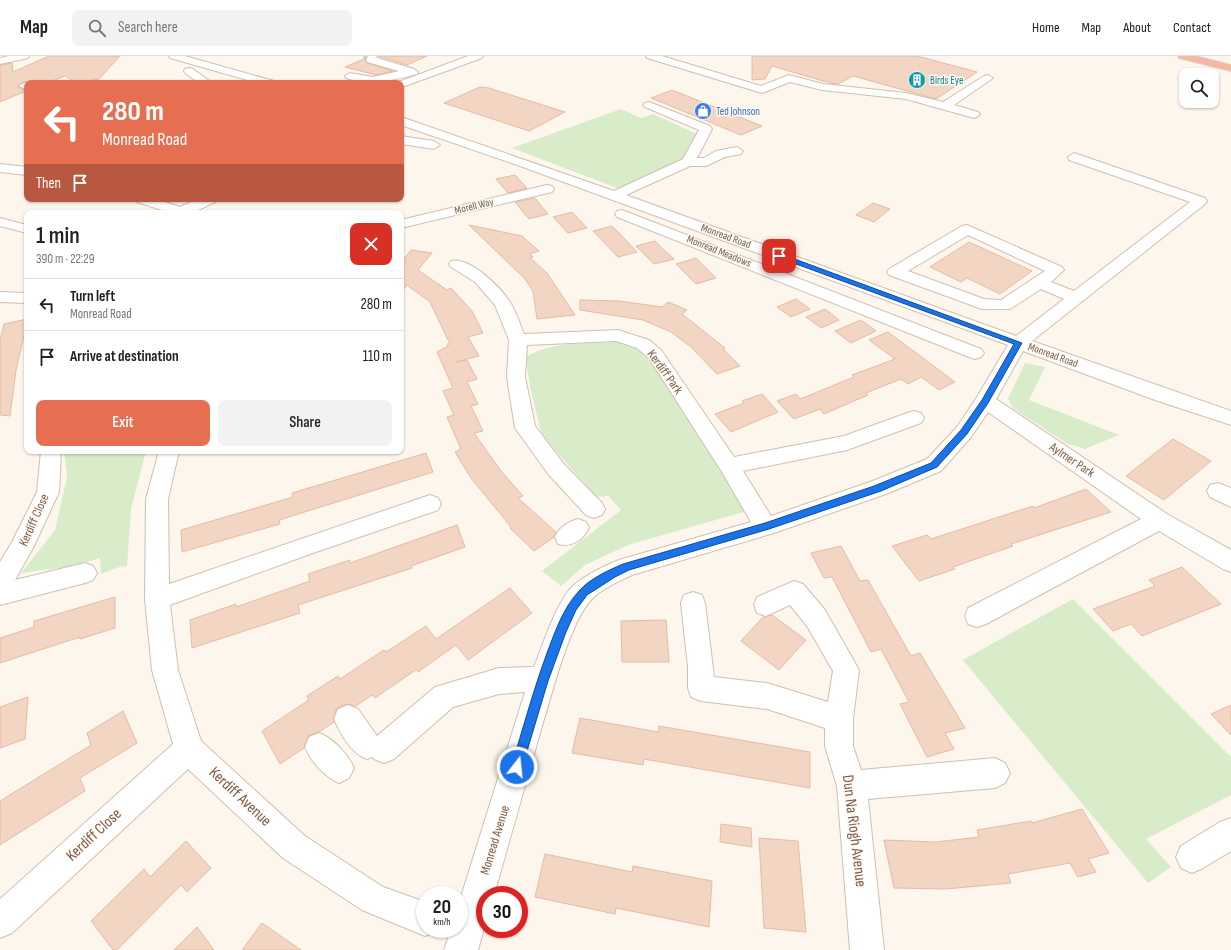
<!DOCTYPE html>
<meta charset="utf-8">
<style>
:root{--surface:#fff;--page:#f2f2f2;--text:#222;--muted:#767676;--line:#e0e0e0;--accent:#e76f51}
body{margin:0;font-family:"Sofia Sans Condensed",sans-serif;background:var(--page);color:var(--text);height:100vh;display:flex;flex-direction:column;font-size:15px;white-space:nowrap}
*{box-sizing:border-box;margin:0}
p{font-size:13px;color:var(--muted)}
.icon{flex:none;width:22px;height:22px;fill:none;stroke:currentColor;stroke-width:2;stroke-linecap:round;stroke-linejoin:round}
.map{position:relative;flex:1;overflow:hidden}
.drawer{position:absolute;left:24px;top:154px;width:380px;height:244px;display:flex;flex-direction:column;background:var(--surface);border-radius:8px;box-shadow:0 1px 3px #0004}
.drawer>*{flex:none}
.hud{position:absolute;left:24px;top:24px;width:380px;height:122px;border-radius:8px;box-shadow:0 1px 3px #0004;background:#e76f51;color:#fff;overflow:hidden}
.tools{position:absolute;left:1179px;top:12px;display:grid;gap:8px}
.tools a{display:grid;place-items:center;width:40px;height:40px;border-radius:8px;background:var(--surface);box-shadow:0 1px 3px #0004;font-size:20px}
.speed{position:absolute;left:416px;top:830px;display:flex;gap:8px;font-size:20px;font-weight:700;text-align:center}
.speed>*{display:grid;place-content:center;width:52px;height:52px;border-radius:50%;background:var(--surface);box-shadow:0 1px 3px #0004;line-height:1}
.speed small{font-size:10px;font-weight:400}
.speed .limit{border:6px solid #d22;background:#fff;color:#111}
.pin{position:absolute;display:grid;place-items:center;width:34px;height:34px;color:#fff;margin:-17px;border-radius:8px;box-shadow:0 2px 6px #0006}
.me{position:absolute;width:44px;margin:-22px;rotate:16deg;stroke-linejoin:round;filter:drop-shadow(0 0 3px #0008)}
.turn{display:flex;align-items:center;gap:14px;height:84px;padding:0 12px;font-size:18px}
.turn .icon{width:52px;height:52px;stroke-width:2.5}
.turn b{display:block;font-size:28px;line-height:34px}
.then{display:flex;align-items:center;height:38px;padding:0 12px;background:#0003;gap:8px;font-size:15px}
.round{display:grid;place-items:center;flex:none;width:42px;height:42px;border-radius:8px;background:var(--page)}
.overview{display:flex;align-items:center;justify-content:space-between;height:68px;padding:0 12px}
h1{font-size:24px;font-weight:600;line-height:30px}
.cta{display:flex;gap:8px;margin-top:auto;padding:8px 12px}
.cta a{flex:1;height:46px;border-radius:8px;background:var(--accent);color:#fff;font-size:16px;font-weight:600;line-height:46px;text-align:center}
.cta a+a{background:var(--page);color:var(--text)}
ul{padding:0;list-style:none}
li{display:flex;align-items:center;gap:12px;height:52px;padding:0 12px;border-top:1px solid var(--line)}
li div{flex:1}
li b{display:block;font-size:15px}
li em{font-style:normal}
header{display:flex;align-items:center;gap:24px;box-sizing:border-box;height:56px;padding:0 20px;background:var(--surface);border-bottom:1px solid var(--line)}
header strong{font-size:19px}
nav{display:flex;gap:22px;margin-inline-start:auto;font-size:14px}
.search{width:280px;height:36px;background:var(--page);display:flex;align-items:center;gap:10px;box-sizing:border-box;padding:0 14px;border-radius:8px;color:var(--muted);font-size:15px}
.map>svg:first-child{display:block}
.green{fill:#d8ecc9}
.building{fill:#f3d5c3;stroke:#e6bba3}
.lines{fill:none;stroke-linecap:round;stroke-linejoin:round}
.minor-casing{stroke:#d1beb0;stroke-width:2}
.highway-casing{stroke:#dad1cd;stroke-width:2}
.minor{fill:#fff;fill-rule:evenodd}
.highway{fill:#f7b7a3;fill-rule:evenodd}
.route{fill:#1a73e8;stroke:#114b97}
.labels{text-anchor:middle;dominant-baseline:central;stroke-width:3;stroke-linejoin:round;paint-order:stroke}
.far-culture-label{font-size:11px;fill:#0d838f;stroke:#fffaf3;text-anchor:start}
.far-shop-label{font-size:11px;fill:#366cbe;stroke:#fffaf3;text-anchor:start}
.far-street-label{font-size:11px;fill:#7a5c4d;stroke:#fffaf3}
.street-label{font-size:13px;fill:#7a5c4d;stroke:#fffaf3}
.near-street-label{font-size:16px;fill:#7a5c4d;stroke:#fffaf3}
</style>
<header>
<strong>Map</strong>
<div class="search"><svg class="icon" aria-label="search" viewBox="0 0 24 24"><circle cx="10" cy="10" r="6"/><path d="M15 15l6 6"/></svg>Search here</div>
<nav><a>Home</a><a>Map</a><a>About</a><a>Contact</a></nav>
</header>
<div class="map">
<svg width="1231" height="894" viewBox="0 0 1231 894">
<rect width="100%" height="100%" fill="#fdf6ec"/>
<path class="green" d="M621 53 641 62 653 58 699 79 683 108 631 130 617 132 512 92Z
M615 286 637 292 651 302 747 455 628 489 585 509 561 530 542 515 621 454 608 440 597 441 542 380 530 331 526 301C552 285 586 288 615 286Z
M1025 307 1045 311 1029 344 1119 379 1085 393 1066 387 1013 352 1008 343Z
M64 395H146L131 453 127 510 119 511 101 518 100 502 75 510 21 517 55 474 67 421Z
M1073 543 1231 701V739L1146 783 1171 811 1148 827 963 604Z"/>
<path class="building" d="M49 0H120L99 23 77 27 65 20 47 27 24 26 18 31 26 35 0 46V9L12 7 13 16Z
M364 0H366L365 5 367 7 393 15 376 19 345 11 364 3Z
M378 0H427L407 9Z
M752 0H917L977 16 936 43 853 20 838 28 830 27 772 10 765 23 752 24Z
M480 31 489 32 565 56 529 75 444 47Z
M672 34 762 70 741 79 651 42Z
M515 119 527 132 508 137 496 123Z
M535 142 548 158 529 163 515 146Z
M873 147 890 153 874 166 856 159Z
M572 156 587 172 568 177 553 161Z
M469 169 522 180 539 195 530 198 533 201 530 202 547 217 575 259 537 263 533 235 525 223Z
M612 170 623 181 637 196 618 201 593 175Z
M655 185 664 194 674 203 654 208 636 190Z
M969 186 1032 215 1000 238 967 222 961 226 930 211Z
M411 194 432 197 418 214 447 234 451 232 472 255 483 277 468 281 479 300 456 306 467 304 477 323 467 326 478 348 471 350 483 375 474 377 501 415 523 440 518 442 556 476 554 481 534 495 510 472 511 471 471 422 455 396 461 393 447 361 454 359 443 335 453 332 437 296 448 290 447 288H450L430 246 407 229 401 236V203L403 204Z
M696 202 716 222 696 228 676 208Z
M796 243 810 253 791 261 777 251Z
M580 244 619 245 662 251 668 246 687 254 682 258 725 292 723 293 740 310 717 318 691 291 671 276 643 264 580 254Z
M825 253 839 264 821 272 806 261Z
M27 263V279L24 280 16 314 10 360 0 359V284L4 268Z
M861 264 876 275 851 287 835 275Z
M888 276 955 326 939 334 921 321 908 328 901 323 866 337 868 339 824 358 820 353 794 363 777 345 796 338 800 343 854 321 852 319 895 303 869 284Z
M762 338 778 356 731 376 715 358 744 347 742 345Z
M1173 383 1211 405 1164 444 1126 420Z
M426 397 433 416 279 464 280 468 182 496 181 474 256 452 293 441 292 437Z
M1086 433 1111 456 1011 488 1013 490 953 511 955 513 919 525 892 490 927 479 931 483 1033 450 1034 452Z
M457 469 465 491 411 510 412 512 298 549 300 557 192 592 190 564 236 548V551L310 525 308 518 350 504V507Z
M841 490 860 525 868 524 911 600 920 597 965 672 945 677 954 693 927 701 900 648 909 646 881 593 871 596 832 521 824 522 811 497Z
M1182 511 1221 548 1142 580 1131 568 1113 575 1093 553 1155 530 1149 524Z
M510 532 532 557 468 604 456 589 418 616 417 613 375 642 372 639 356 650 347 648 337 652 333 662 334 666 319 676 308 680 304 692 280 708 262 675 309 644 307 640 338 620 340 623 384 594 386 596 426 570 436 583Z
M115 541V572L80 583V581L0 607V582L34 571V565Z
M772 559 806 584 779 614 741 585 763 561Z
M666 564 669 606H622L621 565Z
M28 641 25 683 0 692V651Z
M1231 649V679L1211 658Z
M123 655 137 687 80 722 85 735 0 789V745L91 689 87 677Z
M580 662 658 676 659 670 810 696V732L644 703 643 709 572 697Z
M1082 753 1109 797 1088 803 1096 816 1078 821 1070 807 1008 818 1011 827 946 833 894 832 884 784 936 786 979 781 977 774 1031 765 1032 767Z
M721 768 751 772 752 791 720 786Z
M759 782 798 785 806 876 764 872Z
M186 785 211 812 187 836 181 829 117 894H113L91 865 144 813 150 821Z
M545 798 632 816 633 810 712 825 709 871 616 852 615 858 535 841Z
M262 867 301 894H242Z
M197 871 214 894H174Z"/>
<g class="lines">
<g class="minor-casing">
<path id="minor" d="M9 0H29L28 2 0 8V2Z
M169 0H185L274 25 275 27H258L170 2Z
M368 0H376L377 2 414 13 418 16 417 18C393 24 371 30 346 22L345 20 350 17 373 21 399 15 367 6 366 4Z
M468 0H483L482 2 405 30 401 31V27H396Z
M646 0H662L761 30 789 19 823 28 906 37 943 46 984 20 988 19 993 22 954 49 978 56 980 58 978 60 974 62 906 43 822 34 790 26 762 37 647 2Z
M189 12 193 13 212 27H200L185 17 184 15 185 13Z
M24 27H27V34L19 30Z
M649 46 710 70 712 73 697 102H704L716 95 737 91 743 95 741 98 725 101 706 110H690L626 139 1016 280 1064 243 1041 233 1010 253H982L889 219 887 216 889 213 962 170 967 169 1062 211 1064 214 1051 226 1074 235 1190 146 1069 104 1068 101 1074 97 1205 142 1207 145 1205 148 1032 285 1231 355V369L1155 344 1023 295 996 343 1167 458 1231 494V516L1223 513 1159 475 986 568 977 571 968 568 965 560 968 552 1141 463 988 356 971 381 941 415 886 438 774 477 632 519C619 525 601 533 591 544 569 568 552 638 542 670 526 727 510 783 494 839H485V869L478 894H444L451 873H459V847L525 636 499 638 453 651 394 703 384 707 374 703 373 701 367 703C351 697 341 679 334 663L338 653 348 649 358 653 377 680 435 631 499 612 534 611C543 589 557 543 575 528 588 518 604 510 619 504L751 466 722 416 649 302 637 292 616 285 527 289 525 321 535 370 563 407 602 447 605 453 602 459 594 462 586 459 549 419 515 372 507 321 509 284 495 249 475 226 451 211 449 208 451 205C470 200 501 232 510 246 516 256 520 268 524 278L618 274 649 284 661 294 734 401 844 380 907 357 914 355 921 357 924 362 921 367 847 394 743 415 771 460 870 426 927 403 957 371 977 341 1008 289 520 110 401 69V61L614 135 683 103 699 74 645 51 643 49 645 47ZM968 179 1045 215 1001 244 984 243 908 215Z
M401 80 434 85 440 89 434 93 401 88Z
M0 108 27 111V119L0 116Z
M547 129 552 130 554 133 552 136 401 172V164Z
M135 143H156L180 151 198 143H217L215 146 192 157H171L137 146Z
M622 154 981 293 984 297 981 301 975 303 969 301 617 161 615 158 617 155Z
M0 162 27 169V177L0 170Z
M0 236 27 237V247L0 246Z
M41 395H61L59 436 33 492 15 524 85 507 93 510 97 517 93 524 85 527 0 549V506L12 486 37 436Z
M159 395H179L168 443 169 528 430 439 438 442 441 448 438 454 313 497 170 549 178 614 201 685 305 780 383 831 425 846V873H437V875L425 880 362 854 283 802 188 713 12 877 0 882V843L173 688 152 614 145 543 146 443Z
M1218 427 1231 432V451L1210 441 1207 435 1210 429Z
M578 463 586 466 589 472C583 484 571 492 558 488L555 481C559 471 568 466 578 463Z
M794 525 803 528 825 554 859 614 853 663V690L861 714 995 702 1005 707 1010 717 1005 727 995 732 868 743 884 894H850L837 730 825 690V672L767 653 701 645 691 641 688 632V611L681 547 684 539 693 536 702 539 705 547 714 621 767 627 828 646 833 615 807 570 790 549 766 560 757 557 754 549 757 541Z
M319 677C334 683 347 697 354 712L349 722 339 727C324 720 311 706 305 691L309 681Z
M1231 762V795L1203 812 1192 817 1181 812 1176 801 1181 790 1220 766Z"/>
</g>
<g class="highway-casing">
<path id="highway" d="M1178 0H1195L1231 9V15L1179 2Z"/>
</g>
<use href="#minor" class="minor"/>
<use href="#highway" class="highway"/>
</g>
<path class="route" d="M777 198H781L1022 287 988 347 967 378 937 411 881 435 769 473 629 514 615 521 587 539 576 554 566 576 548 625 521 715 517 717 513 715 511 711C523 673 533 635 547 597 555 576 563 552 579 535 589 523 609 514 623 508L765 467 874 430 931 407 961 374 982 344 1014 288 777 201Z"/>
<defs>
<g id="building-disc" transform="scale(0.9)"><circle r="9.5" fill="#0f9aa8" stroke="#fffaf3"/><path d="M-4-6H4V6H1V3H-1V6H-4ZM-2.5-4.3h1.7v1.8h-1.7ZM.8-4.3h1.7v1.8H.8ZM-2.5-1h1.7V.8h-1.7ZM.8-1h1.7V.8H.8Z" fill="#fff"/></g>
<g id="shop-disc" transform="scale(0.9)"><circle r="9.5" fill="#3f7fe0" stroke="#fffaf3"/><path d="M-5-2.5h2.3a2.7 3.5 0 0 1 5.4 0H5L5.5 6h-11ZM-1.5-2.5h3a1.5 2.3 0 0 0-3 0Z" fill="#fff"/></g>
</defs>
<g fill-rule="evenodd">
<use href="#building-disc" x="917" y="24"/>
<use href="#shop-disc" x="703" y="55"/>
</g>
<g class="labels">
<g class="far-culture-label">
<text x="930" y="24">Birds Eye</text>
</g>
<g class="far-shop-label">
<text x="716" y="55">Ted Johnson</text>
</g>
<g class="far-street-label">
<text transform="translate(474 150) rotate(-14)">Morell Way</text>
<text transform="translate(726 180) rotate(20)">Monread Road</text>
<text transform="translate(719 195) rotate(22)">Monread Meadows</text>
<text transform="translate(1053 299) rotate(20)">Monread Road</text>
</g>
<g class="street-label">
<text transform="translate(665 316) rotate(54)">Kerdiff Park</text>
<text transform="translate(1072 404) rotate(34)">Aylmer Park</text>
<text transform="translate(34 464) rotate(-66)">Kerdiff Close</text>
<text transform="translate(495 784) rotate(-73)">Monread Avenue</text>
</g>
<g class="near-street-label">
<text transform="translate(240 741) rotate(43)">Kerdiff Avenue</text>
<text transform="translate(854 775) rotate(83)">Dun Na Riogh Avenue</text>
<text transform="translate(94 779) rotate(-43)">Kerdiff Close</text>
</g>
</g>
</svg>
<div class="tools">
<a><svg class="icon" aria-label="search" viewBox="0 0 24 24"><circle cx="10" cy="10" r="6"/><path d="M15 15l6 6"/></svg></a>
</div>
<div class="speed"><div>20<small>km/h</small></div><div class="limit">30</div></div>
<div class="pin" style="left:779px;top:200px;background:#d93025"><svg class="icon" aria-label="arrive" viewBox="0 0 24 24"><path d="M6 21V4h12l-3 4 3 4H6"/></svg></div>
<svg class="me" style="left:517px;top:711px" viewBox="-20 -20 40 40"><circle r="17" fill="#1a73e8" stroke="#fff" stroke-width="3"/><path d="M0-11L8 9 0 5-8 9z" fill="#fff"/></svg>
<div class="hud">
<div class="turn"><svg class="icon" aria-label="left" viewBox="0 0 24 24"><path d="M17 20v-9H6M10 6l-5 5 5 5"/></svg><div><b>280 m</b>Monread Road</div></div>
<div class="then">Then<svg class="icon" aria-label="arrive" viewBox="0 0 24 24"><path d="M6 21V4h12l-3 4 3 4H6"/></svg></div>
</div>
<section class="drawer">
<div class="overview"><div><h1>1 min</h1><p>390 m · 22:29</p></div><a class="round" style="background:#d93025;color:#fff"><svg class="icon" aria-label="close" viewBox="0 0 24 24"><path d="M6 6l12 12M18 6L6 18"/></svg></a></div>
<ul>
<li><svg class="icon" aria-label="left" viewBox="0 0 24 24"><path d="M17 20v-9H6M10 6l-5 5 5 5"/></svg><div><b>Turn left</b><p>Monread Road</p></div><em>280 m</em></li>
<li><svg class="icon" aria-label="arrive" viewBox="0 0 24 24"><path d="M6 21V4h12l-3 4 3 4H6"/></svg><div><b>Arrive at destination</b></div><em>110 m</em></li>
</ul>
<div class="cta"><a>Exit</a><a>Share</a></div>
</section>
</div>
